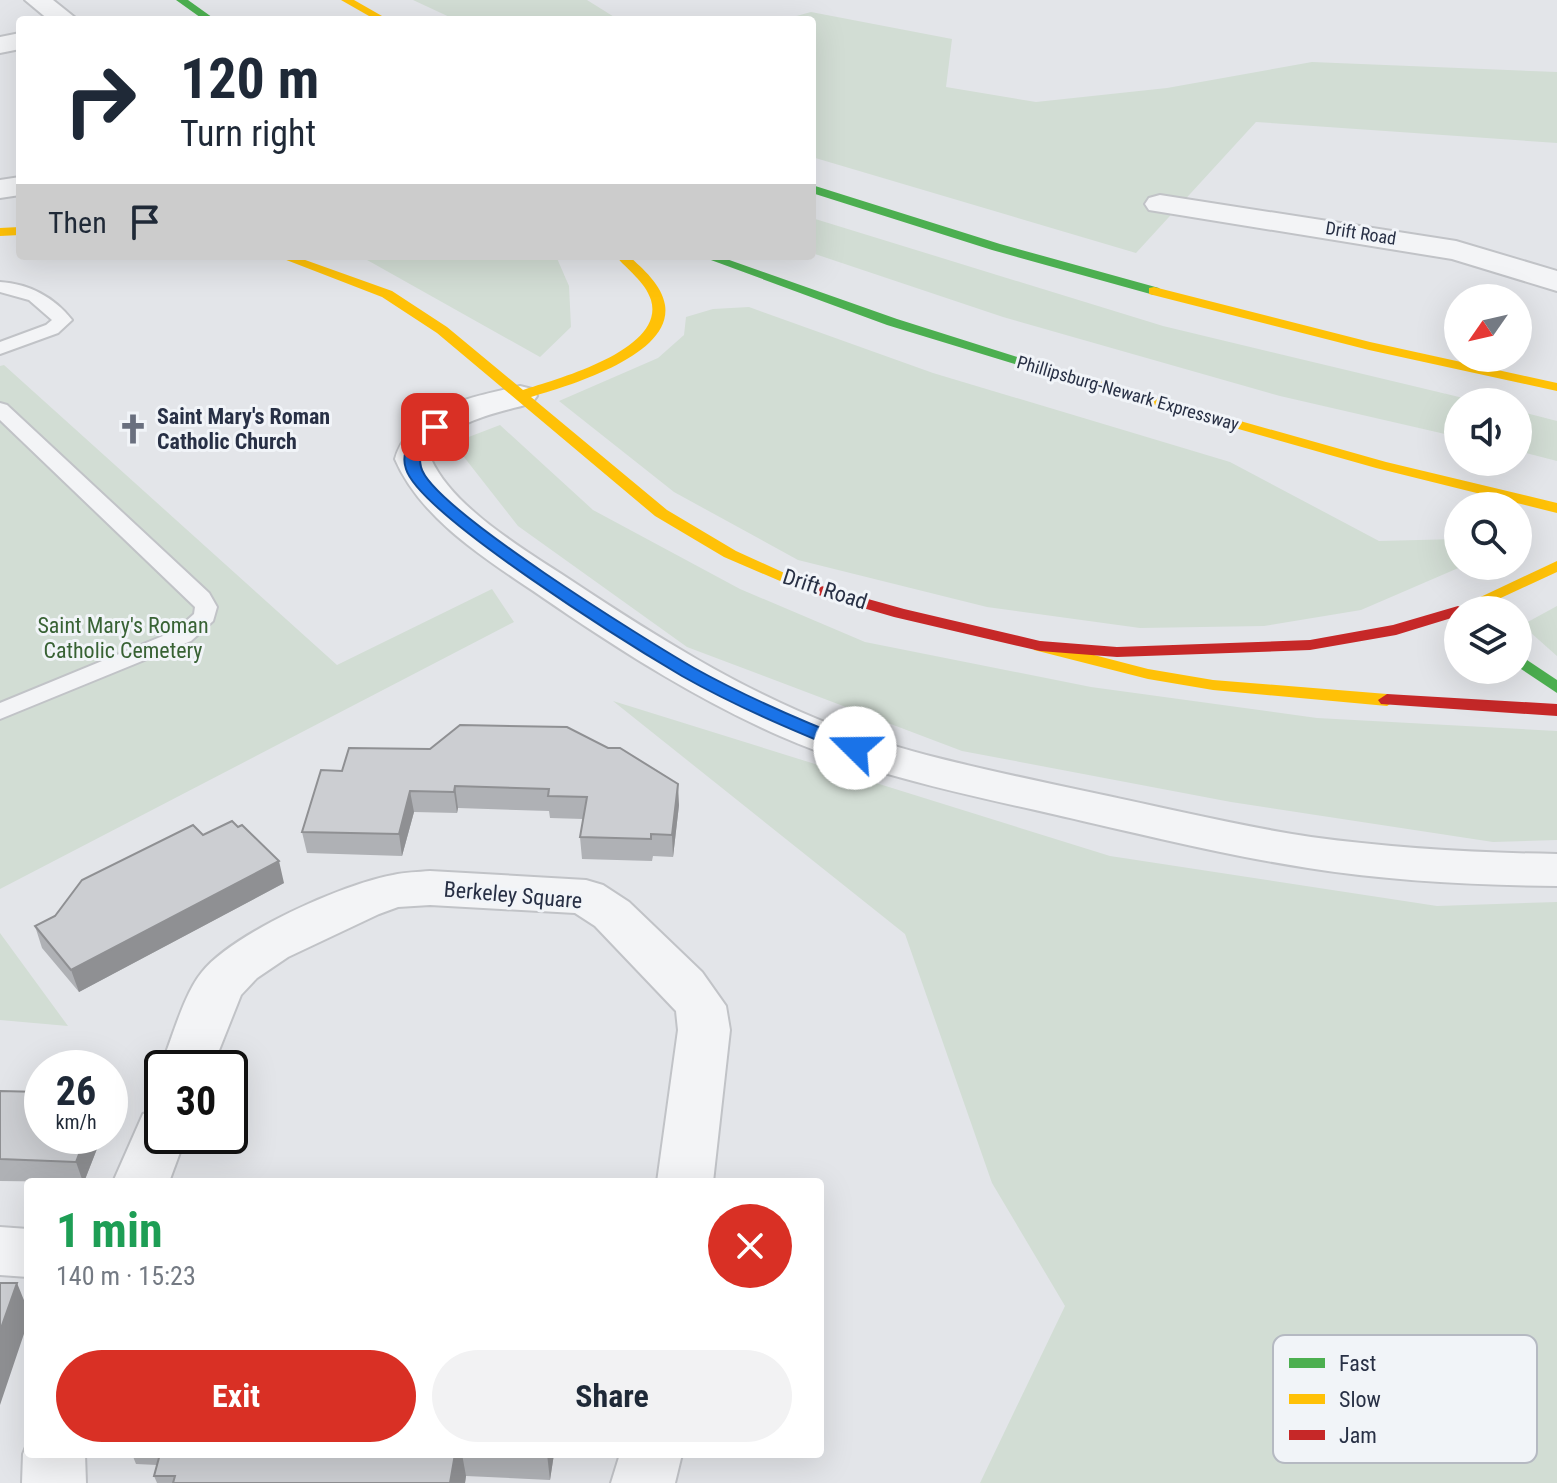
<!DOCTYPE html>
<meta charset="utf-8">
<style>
:root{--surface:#fff;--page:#f2f2f3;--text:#1f2937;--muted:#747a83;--accent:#d93025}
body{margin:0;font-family:"Roboto Condensed",sans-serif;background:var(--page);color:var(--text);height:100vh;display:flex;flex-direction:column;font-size:30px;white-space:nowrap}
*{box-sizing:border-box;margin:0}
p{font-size:26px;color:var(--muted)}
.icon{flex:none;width:44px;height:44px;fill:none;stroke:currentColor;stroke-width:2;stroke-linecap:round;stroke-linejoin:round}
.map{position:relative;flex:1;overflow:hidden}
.details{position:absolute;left:24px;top:1178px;width:800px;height:280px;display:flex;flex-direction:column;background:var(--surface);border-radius:8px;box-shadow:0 8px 32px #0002}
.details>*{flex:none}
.banner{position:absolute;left:16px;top:16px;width:800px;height:244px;border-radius:8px;box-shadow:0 8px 32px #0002;background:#fff;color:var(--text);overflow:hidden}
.needle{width:52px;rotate:236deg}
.fabs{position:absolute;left:1444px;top:284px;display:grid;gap:16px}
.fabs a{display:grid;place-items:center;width:88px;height:88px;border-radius:50%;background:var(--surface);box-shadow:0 8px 32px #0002;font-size:40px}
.speed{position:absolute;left:24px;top:1050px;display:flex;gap:16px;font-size:40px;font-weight:700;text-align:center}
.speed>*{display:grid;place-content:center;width:104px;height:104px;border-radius:50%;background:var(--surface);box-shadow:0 8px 32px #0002;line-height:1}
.speed small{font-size:20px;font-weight:400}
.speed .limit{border:4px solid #111;border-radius:12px;background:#fff;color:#111}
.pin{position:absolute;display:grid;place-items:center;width:68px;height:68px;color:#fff;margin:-34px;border-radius:16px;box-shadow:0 4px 12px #0006}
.me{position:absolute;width:88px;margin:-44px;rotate:292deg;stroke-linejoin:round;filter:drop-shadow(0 0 6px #0008)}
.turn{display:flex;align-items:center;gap:28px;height:168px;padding:0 32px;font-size:36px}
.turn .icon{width:104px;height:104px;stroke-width:2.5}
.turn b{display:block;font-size:56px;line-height:68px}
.then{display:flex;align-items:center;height:76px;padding:0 32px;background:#0003;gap:16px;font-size:30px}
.round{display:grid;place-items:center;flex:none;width:84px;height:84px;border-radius:42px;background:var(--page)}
.headline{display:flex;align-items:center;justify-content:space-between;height:136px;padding:0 32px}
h1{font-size:48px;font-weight:700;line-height:60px;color:#1e9e55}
.button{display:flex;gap:16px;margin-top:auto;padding:16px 32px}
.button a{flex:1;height:92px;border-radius:48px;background:var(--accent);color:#fff;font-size:32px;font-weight:700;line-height:92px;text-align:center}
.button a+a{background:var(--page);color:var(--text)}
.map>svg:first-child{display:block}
.green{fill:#d2ddd4}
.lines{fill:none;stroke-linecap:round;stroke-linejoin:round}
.lane-casing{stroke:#c1c3c7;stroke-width:4}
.street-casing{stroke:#c1c3c7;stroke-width:4}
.lane{fill:#f3f4f6;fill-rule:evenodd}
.street{fill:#f3f4f6;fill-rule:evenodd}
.fast{fill:#4caf50;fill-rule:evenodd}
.slow{fill:#ffc107;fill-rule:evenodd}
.jam{fill:#c62828;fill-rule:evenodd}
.wall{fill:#afb1b5}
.shaded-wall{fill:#8f9093}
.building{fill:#ccced2;stroke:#8f9093;stroke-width:2}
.route{fill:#1a73e8;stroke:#114b97;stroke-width:2}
.labels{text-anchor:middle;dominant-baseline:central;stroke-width:6;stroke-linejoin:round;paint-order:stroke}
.far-street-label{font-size:18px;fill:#283045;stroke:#f1f4f8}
.poi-label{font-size:22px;font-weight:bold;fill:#283045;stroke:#f1f4f8;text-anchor:start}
.street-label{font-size:22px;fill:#283045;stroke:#f1f4f8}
.park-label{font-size:22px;fill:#386234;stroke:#f1f4f8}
.key{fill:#f1f4f8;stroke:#b5b9c2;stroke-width:2}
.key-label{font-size:22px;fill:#283045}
</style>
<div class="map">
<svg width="1557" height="1483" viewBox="0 0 1557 1483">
<rect width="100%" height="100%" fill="#e3e5e9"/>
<path class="green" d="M413 0H587L619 20H456Z
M811 12 952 39 946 87 1036 102 1167 88 1312 62 1557 72V143L1256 122 1136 253 812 157V20H782Z
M812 218 1163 326 1480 402H1458V437L1280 396 1003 317 812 253Z
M360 256H556L569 286 571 327 540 357Z
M749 307 933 373 1230 462 1379 541 1458 539V566H1463L1361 610 1264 626 1140 628 987 607 798 560 674 492 559 401 658 358 684 335 686 317 713 309Z
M4 365 337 665 492 589 514 622 0 889V366Z
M1518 411 1557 421V461L1518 451Z
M500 425 593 510 740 589 865 642 1091 687 1317 718 1557 731V840L1493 842 1231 802 962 751 687 647 518 526 453 443Z
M1557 606V656L1522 625Z
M613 701 1110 856 1437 906 1557 902V1483H980L1065 1306 992 1183 905 934Z
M0 933 68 1026 0 1020Z"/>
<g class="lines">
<g class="lane-casing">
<path id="lane" d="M0 282C29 284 54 297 72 320L58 333 0 354V342L46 325 52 320 29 300 0 292Z
M0 403 7 405 209 593 217 607 213 621 191 641 0 719V703L175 631 194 614 195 607 0 420Z"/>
</g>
<g class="street-casing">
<path id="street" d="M25 0H53L78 20H49Z
M20 33V49L0 53V37Z
M20 177V195L0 198V180Z
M1160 195 1456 241 1557 271V291L1452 259 1149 210 1145 204 1149 198Z
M520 386 532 389 537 396 532 403C499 413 442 421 431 459 453 508 525 550 569 579 652 634 739 689 832 725 916 757 1007 774 1094 793 1166 808 1238 826 1311 837 1392 848 1476 853 1557 854V886C1475 885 1389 881 1308 868 1224 855 1140 834 1057 815 964 794 867 774 780 736 696 699 618 649 542 597 489 561 421 520 395 459 410 407 474 397 520 386Z
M430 871 586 880 603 885 629 902 702 972 726 1006 730 1030 713 1182H657L678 1030 676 1011 595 926 575 913 430 905 398 907 379 914 288 957 257 978 241 995 212 1068H162V1072L160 1068C172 1040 183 995 202 972 233 933 343 884 393 875 405 872 418 872 430 871Z
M162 1108V1136H186L169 1182H113L143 1114Z
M0 1227 28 1229V1277L0 1275Z
M28 1442V1454H85L86 1483H22L23 1454Z
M620 1454H682L675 1483H611Z"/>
</g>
<use href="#lane" class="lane"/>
<use href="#street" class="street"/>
<path class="fast" d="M176 0H188L216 20H204Z
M812 185 1000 244 1159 288 1161 291 1154 295 992 250 812 193Z
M700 256H718L897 319 1102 384 1095 388 1090 387 887 325Z
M1518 654 1557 680V693L1518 667Z"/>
<path class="slow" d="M341 0H354L389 20H376Z
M20 227V235L0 236V228Z
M276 256H294L392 291 447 327 523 390C557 379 666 350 651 300 645 281 627 270 616 256H629C643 269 662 285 665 305 673 356 567 386 531 397L667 510 736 551 815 587 807 592 801 590 724 557 655 516 437 333 382 297Z
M1154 287 1370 342 1557 383V391L1369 350 1149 294V288Z
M1095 380 1386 462 1557 503V513L1376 468 1090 387 1088 384Z
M1557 561V572L1475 610H1458V614L1453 610Z
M1040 641 1148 669 1213 680 1387 694 1396 700 1387 706 1213 690 1148 679 1034 650 1032 646 1034 642Z"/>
<path class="jam" d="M807 582 904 609 1040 641 1117 647 1310 640 1393 625 1458 606 1466 610H1458V616L1396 635 1310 650 1117 657 1040 651 894 617 801 590 799 587 801 584Z
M1473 601 1479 602 1484 610H1468L1465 606Z
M1387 694 1557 704V716L1381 704 1378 700Z"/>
</g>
<path class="wall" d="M349 748 679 805 673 857 653 856 652 861 582 859 580 837 583 819 550 818 549 811 458 808 457 813 414 812 402 856 307 853 302 832 342 771Z
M203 835 284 883 79 992 42 948 35 926Z
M0 1091 102 1136 84 1182 0 1181Z
M132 1454H554L550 1480 466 1476 465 1483H157L154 1476 157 1465 136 1464Z"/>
<path class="shaded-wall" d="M678 784 679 805 673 857 672 835Z
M455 786 458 808 457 813 454 792Z
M410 791 414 812 402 856 399 834Z
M279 861 284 883 79 992 71 970Z
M86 1136H102L84 1182H83L76 1162Z
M17 1283 28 1310V1322L0 1405V1331Z
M455 1454H462L466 1476 465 1483H450Z
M547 1454H554L550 1480Z"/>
<path class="building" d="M460 725 567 727 608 748H620L678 784 672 835 651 834V839L580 837 587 797 548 796 549 789 455 786 454 792 410 791 399 834 302 832 321 770 342 771 349 748 430 749Z
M232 821 238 827 242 825 279 861 71 970 35 926 55 916 82 880 193 825 203 835Z
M0 1091 42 1092V1136H86L76 1162 0 1159Z
M0 1283H17L0 1331Z
M160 1454H455L450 1483H173L175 1476H154Z"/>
<path class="route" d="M435 422 443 427C432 439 416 447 421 467 430 507 649 642 694 668 748 698 804 722 861 744L864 748 861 753H848C792 730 735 706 682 676 633 647 420 515 406 469 399 449 417 428 435 422Z"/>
<defs>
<g id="church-bare" transform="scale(2.4)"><path d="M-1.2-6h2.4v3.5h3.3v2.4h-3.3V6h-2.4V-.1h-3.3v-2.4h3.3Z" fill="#696f7e" stroke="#f1f4f8" stroke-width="2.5" paint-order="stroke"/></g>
</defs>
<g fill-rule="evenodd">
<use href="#church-bare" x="133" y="429"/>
</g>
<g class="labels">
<g class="far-street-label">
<text transform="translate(1361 233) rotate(9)">Drift Road</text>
<text transform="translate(1128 393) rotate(16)">Phillipsburg-Newark Expressway</text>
</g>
<g class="poi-label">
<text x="157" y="416">Saint Mary's Roman<tspan x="157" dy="25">Catholic Church</tspan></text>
</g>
<g class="street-label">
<text transform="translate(825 589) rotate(18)">Drift Road</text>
<text transform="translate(513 895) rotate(5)">Berkeley Square</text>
</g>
<g class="park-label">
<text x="123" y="625">Saint Mary's Roman<tspan x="123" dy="25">Catholic Cemetery</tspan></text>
</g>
</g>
<rect x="1273" y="1335" width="264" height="128" rx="12" class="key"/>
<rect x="1289" y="1358" width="36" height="10" fill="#4caf50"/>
<rect x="1289" y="1394" width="36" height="10" fill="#ffc107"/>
<rect x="1289" y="1430" width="36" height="10" fill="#c62828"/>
<g class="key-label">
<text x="1339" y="1371">Fast</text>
<text x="1339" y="1407">Slow</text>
<text x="1339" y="1443">Jam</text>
</g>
</svg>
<div class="fabs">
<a><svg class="needle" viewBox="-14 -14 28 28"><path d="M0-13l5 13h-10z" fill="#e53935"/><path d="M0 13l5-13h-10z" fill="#747a83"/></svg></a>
<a><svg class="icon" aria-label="sound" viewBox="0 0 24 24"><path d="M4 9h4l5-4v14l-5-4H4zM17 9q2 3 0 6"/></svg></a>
<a><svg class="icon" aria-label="search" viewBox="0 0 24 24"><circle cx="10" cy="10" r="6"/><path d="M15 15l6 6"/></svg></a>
<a><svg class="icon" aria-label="layers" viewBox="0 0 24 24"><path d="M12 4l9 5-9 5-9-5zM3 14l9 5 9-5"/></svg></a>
</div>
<div class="speed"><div>26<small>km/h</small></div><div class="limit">30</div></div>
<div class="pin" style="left:435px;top:427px;background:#d93025"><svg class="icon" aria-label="arrive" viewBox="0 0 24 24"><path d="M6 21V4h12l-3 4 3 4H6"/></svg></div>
<svg class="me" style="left:855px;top:748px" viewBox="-20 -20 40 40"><circle r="19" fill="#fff"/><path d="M0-13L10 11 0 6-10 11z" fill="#1a73e8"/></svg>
<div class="banner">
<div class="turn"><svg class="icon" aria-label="right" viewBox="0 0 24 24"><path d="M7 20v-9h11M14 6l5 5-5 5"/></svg><div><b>120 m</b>Turn right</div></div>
<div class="then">Then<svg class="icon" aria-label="arrive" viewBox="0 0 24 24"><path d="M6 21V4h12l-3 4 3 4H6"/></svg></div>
</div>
<section class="details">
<div class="headline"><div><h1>1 min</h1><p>140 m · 15:23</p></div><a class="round" style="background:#d93025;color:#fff"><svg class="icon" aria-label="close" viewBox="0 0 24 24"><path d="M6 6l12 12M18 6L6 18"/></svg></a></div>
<div class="button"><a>Exit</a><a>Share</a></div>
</section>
</div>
